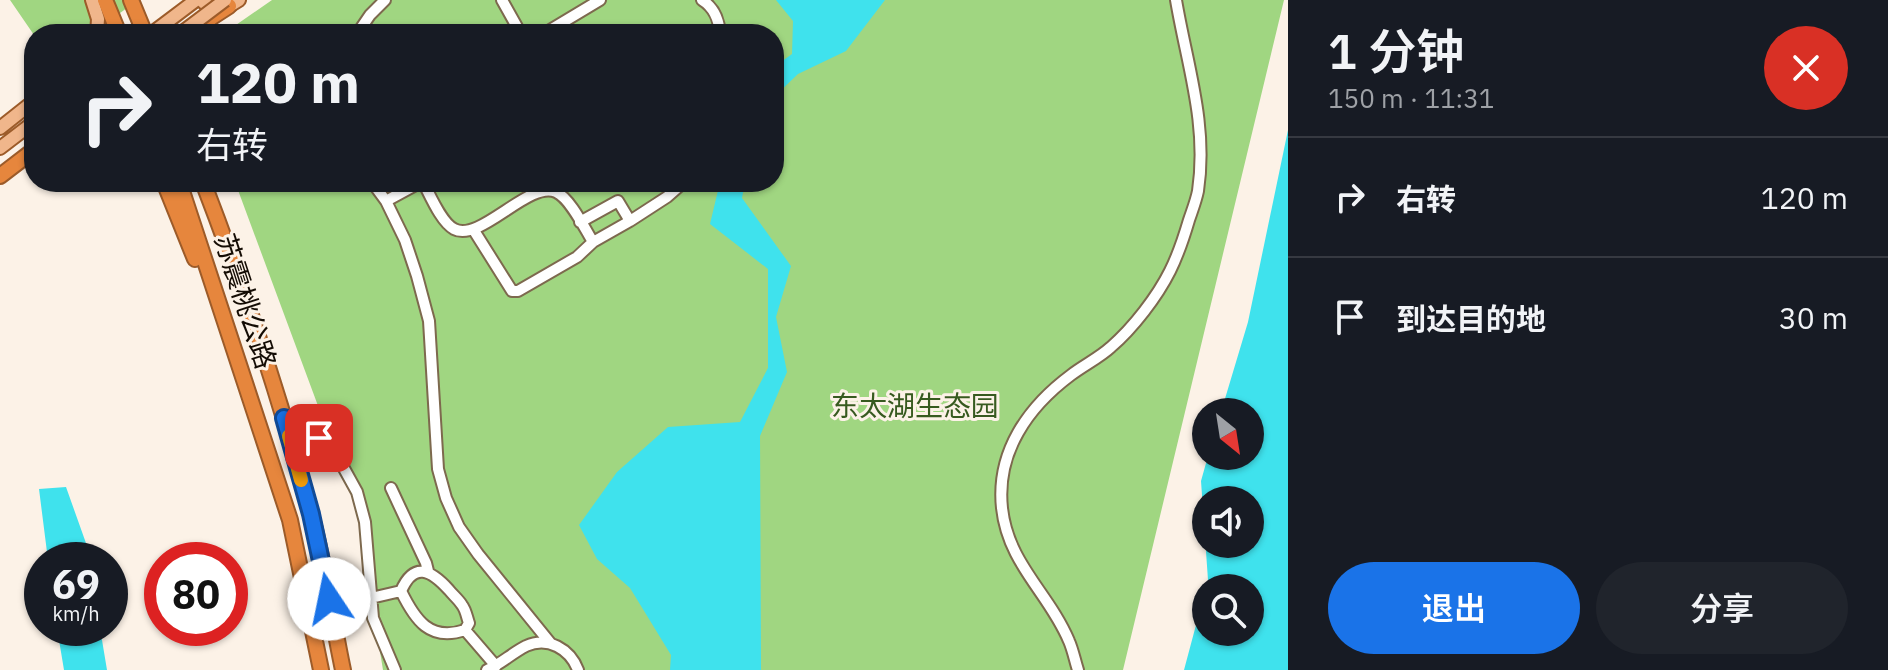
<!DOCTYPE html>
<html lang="zh">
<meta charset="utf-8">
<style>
:root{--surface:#171b24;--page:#20242c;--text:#f1f3f6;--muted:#9ea1a6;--line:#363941;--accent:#1a73e8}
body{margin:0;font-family:"IBM Plex Sans","Noto Sans SC",sans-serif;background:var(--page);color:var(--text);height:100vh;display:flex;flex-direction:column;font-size:30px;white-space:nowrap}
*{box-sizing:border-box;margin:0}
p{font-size:26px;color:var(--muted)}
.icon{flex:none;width:44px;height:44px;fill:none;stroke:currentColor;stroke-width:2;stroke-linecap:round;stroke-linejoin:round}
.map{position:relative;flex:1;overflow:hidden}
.panel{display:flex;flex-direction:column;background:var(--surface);width:600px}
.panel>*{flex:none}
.guide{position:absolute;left:24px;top:24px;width:760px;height:168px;border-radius:32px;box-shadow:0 2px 6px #0004;background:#171b24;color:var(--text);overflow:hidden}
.needle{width:52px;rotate:150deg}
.fabs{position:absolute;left:1192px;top:398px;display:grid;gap:16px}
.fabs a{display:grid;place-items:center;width:72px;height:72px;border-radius:50%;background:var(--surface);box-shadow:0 2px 6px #0004;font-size:40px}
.speed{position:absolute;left:24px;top:542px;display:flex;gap:16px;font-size:40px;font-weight:700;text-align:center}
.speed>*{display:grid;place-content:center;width:104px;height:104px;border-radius:50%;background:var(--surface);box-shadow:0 2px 6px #0004;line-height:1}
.speed small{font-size:20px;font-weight:400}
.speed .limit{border:12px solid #d22;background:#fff;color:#111}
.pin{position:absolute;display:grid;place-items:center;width:68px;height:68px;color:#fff;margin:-34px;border-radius:16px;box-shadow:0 4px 12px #0006}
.me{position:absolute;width:88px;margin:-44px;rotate:349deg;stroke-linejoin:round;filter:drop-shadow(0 0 6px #0008)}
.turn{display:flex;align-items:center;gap:28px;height:168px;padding:0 40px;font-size:36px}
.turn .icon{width:104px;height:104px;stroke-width:2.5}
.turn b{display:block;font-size:56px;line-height:68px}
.round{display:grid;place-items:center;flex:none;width:84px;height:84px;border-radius:42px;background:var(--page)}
.head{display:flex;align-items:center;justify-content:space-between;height:136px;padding:0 40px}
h1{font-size:48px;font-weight:600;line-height:60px}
.cta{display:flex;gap:16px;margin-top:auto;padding:16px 40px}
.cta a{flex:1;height:92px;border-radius:48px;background:var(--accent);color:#fff;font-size:32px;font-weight:600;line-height:92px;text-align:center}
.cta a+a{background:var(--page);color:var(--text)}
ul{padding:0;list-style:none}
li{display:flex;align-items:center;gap:24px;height:120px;padding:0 40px;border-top:2px solid var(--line)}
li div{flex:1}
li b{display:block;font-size:30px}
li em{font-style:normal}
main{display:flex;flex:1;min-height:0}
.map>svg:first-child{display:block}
.green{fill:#a0d681}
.water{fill:#3fe2ed;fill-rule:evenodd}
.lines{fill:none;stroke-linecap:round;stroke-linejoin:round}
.minor-casing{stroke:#7d694e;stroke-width:14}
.major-casing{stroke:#9c5b29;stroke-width:16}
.highway-casing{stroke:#9c5b29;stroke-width:18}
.minor{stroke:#fff;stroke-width:10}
.major{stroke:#f0b68b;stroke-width:12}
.highway{stroke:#e6863d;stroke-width:14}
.major-bridge-casing{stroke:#9c5b29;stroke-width:16;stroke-linecap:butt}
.major-bridge{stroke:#f0b68b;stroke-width:12}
.route-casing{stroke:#114b97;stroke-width:20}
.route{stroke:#1a73e8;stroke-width:14}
.slow{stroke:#f59e0b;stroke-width:14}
.labels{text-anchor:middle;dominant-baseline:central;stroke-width:6;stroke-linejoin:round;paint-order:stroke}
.street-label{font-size:28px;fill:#140c04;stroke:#fcf2e7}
.park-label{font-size:28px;fill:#375a1f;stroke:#fcf2e7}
</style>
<main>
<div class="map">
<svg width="1288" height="670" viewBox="0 0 1288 670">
<rect width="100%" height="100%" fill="#fcf2e7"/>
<path class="green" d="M10 0H138L91 34 34 35Z
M272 0H1284L1123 670H383L357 511 235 182H774V34H223Z"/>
<path class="water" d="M776 0H885L846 51 798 74 774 97V67L792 54 793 21Z
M1288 130V670H1184L1208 580 1201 481 1208 456H1250V412H1221L1248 322ZM1250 500V544H1206V500ZM1250 588V632H1206V588Z
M720 182H745L742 198 791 266 776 317 787 372 760 436 761 670H670L671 655 630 588 597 559 579 525 617 472 668 427 740 422 768 368V269L710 224Z
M66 487 92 560H48L39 489Z
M57 628H100L107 670H64Z"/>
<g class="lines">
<g class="minor-casing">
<path id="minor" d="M502 0 521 34
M702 0C715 8 719 20 720 34
M357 34 370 15 385 0
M533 34 545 33 600 0
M372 182 386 201 405 240 417 276 429 321 438 469 446 498 459 527 478 554 551 644
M423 182C430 195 441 222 454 229 480 243 529 180 556 192 570 198 585 229 593 242L630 221 618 201 580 222
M386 201 421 182
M630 221 667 197 684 182
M473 229 512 291H518L577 257 593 242
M284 418 296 423 319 438 341 463 357 492 365 522 373 618 395 670
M391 488 426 563 428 571
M371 598 401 591
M465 630C430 642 415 620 401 591 414 561 431 570 449 590 453 595 459 600 462 605 466 610 467 618 469 623L465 630 496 666
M487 670C501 664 512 653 526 646 548 636 570 649 578 670
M1078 670C1075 661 1073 650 1069 641 1049 593 1008 564 1002 508 996 452 1028 407 1071 375 1084 365 1099 358 1111 347 1133 328 1157 297 1170 271 1178 255 1184 237 1189 220 1192 211 1196 201 1198 191 1208 124 1187 65 1176 0"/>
</g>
<g class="major-casing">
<path id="major" d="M92 0 98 19 97 34
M201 0C213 13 226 9 239 0
M151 34 196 0
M0 128 34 101
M0 148 34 122"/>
</g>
<g class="highway-casing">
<path id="highway" d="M105 0 119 34
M131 0 145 34
M194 34 212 17 229 6
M0 176 34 150
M164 182 195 259
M179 182 290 520 321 670
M203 182C245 291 281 401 311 514 325 565 332 618 343 670"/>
</g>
<use href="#minor" class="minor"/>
<use href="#major" class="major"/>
<use href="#highway" class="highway"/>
<g class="major-bridge-casing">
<path id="major-bridge" d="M180 34 225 0"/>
</g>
<use href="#major-bridge" class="major-bridge"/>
</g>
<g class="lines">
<g class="route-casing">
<path id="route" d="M319 438 296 423 284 418 311 514 329 599"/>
</g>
<use href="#route" class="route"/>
<path class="slow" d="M289 436 301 480"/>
</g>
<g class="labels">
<g class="street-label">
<text transform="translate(246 301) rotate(72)">苏震桃公路</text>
</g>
<g class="park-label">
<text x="915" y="405">东太湖生态园</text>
</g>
</g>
</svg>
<div class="fabs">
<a><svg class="needle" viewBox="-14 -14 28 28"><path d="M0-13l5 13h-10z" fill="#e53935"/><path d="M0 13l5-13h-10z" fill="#9ea1a6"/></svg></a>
<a><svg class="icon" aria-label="sound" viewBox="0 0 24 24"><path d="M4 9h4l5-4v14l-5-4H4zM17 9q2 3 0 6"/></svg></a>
<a><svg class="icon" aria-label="search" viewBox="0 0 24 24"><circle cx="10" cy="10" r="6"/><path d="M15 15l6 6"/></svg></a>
</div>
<div class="speed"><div>69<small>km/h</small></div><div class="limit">80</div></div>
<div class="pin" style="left:319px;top:438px;background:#d93025"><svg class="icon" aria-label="arrive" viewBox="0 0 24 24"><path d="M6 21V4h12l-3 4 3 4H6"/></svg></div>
<svg class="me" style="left:329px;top:599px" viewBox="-20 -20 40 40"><circle r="19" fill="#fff"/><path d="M0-13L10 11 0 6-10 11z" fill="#1a73e8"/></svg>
<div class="guide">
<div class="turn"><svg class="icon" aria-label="right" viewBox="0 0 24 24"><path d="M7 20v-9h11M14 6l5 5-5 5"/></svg><div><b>120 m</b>右转</div></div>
</div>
</div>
<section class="panel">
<div class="head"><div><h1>1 分钟</h1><p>150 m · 11:31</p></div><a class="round" style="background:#d93025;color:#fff"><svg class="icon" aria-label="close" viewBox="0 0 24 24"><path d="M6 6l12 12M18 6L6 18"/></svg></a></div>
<ul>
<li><svg class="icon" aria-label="right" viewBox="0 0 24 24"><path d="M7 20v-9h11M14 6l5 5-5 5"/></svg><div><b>右转</b></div><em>120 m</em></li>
<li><svg class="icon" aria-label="arrive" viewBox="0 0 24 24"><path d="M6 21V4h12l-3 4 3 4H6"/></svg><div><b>到达目的地</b></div><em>30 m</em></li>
</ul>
<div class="cta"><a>退出</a><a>分享</a></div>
</section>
</main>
